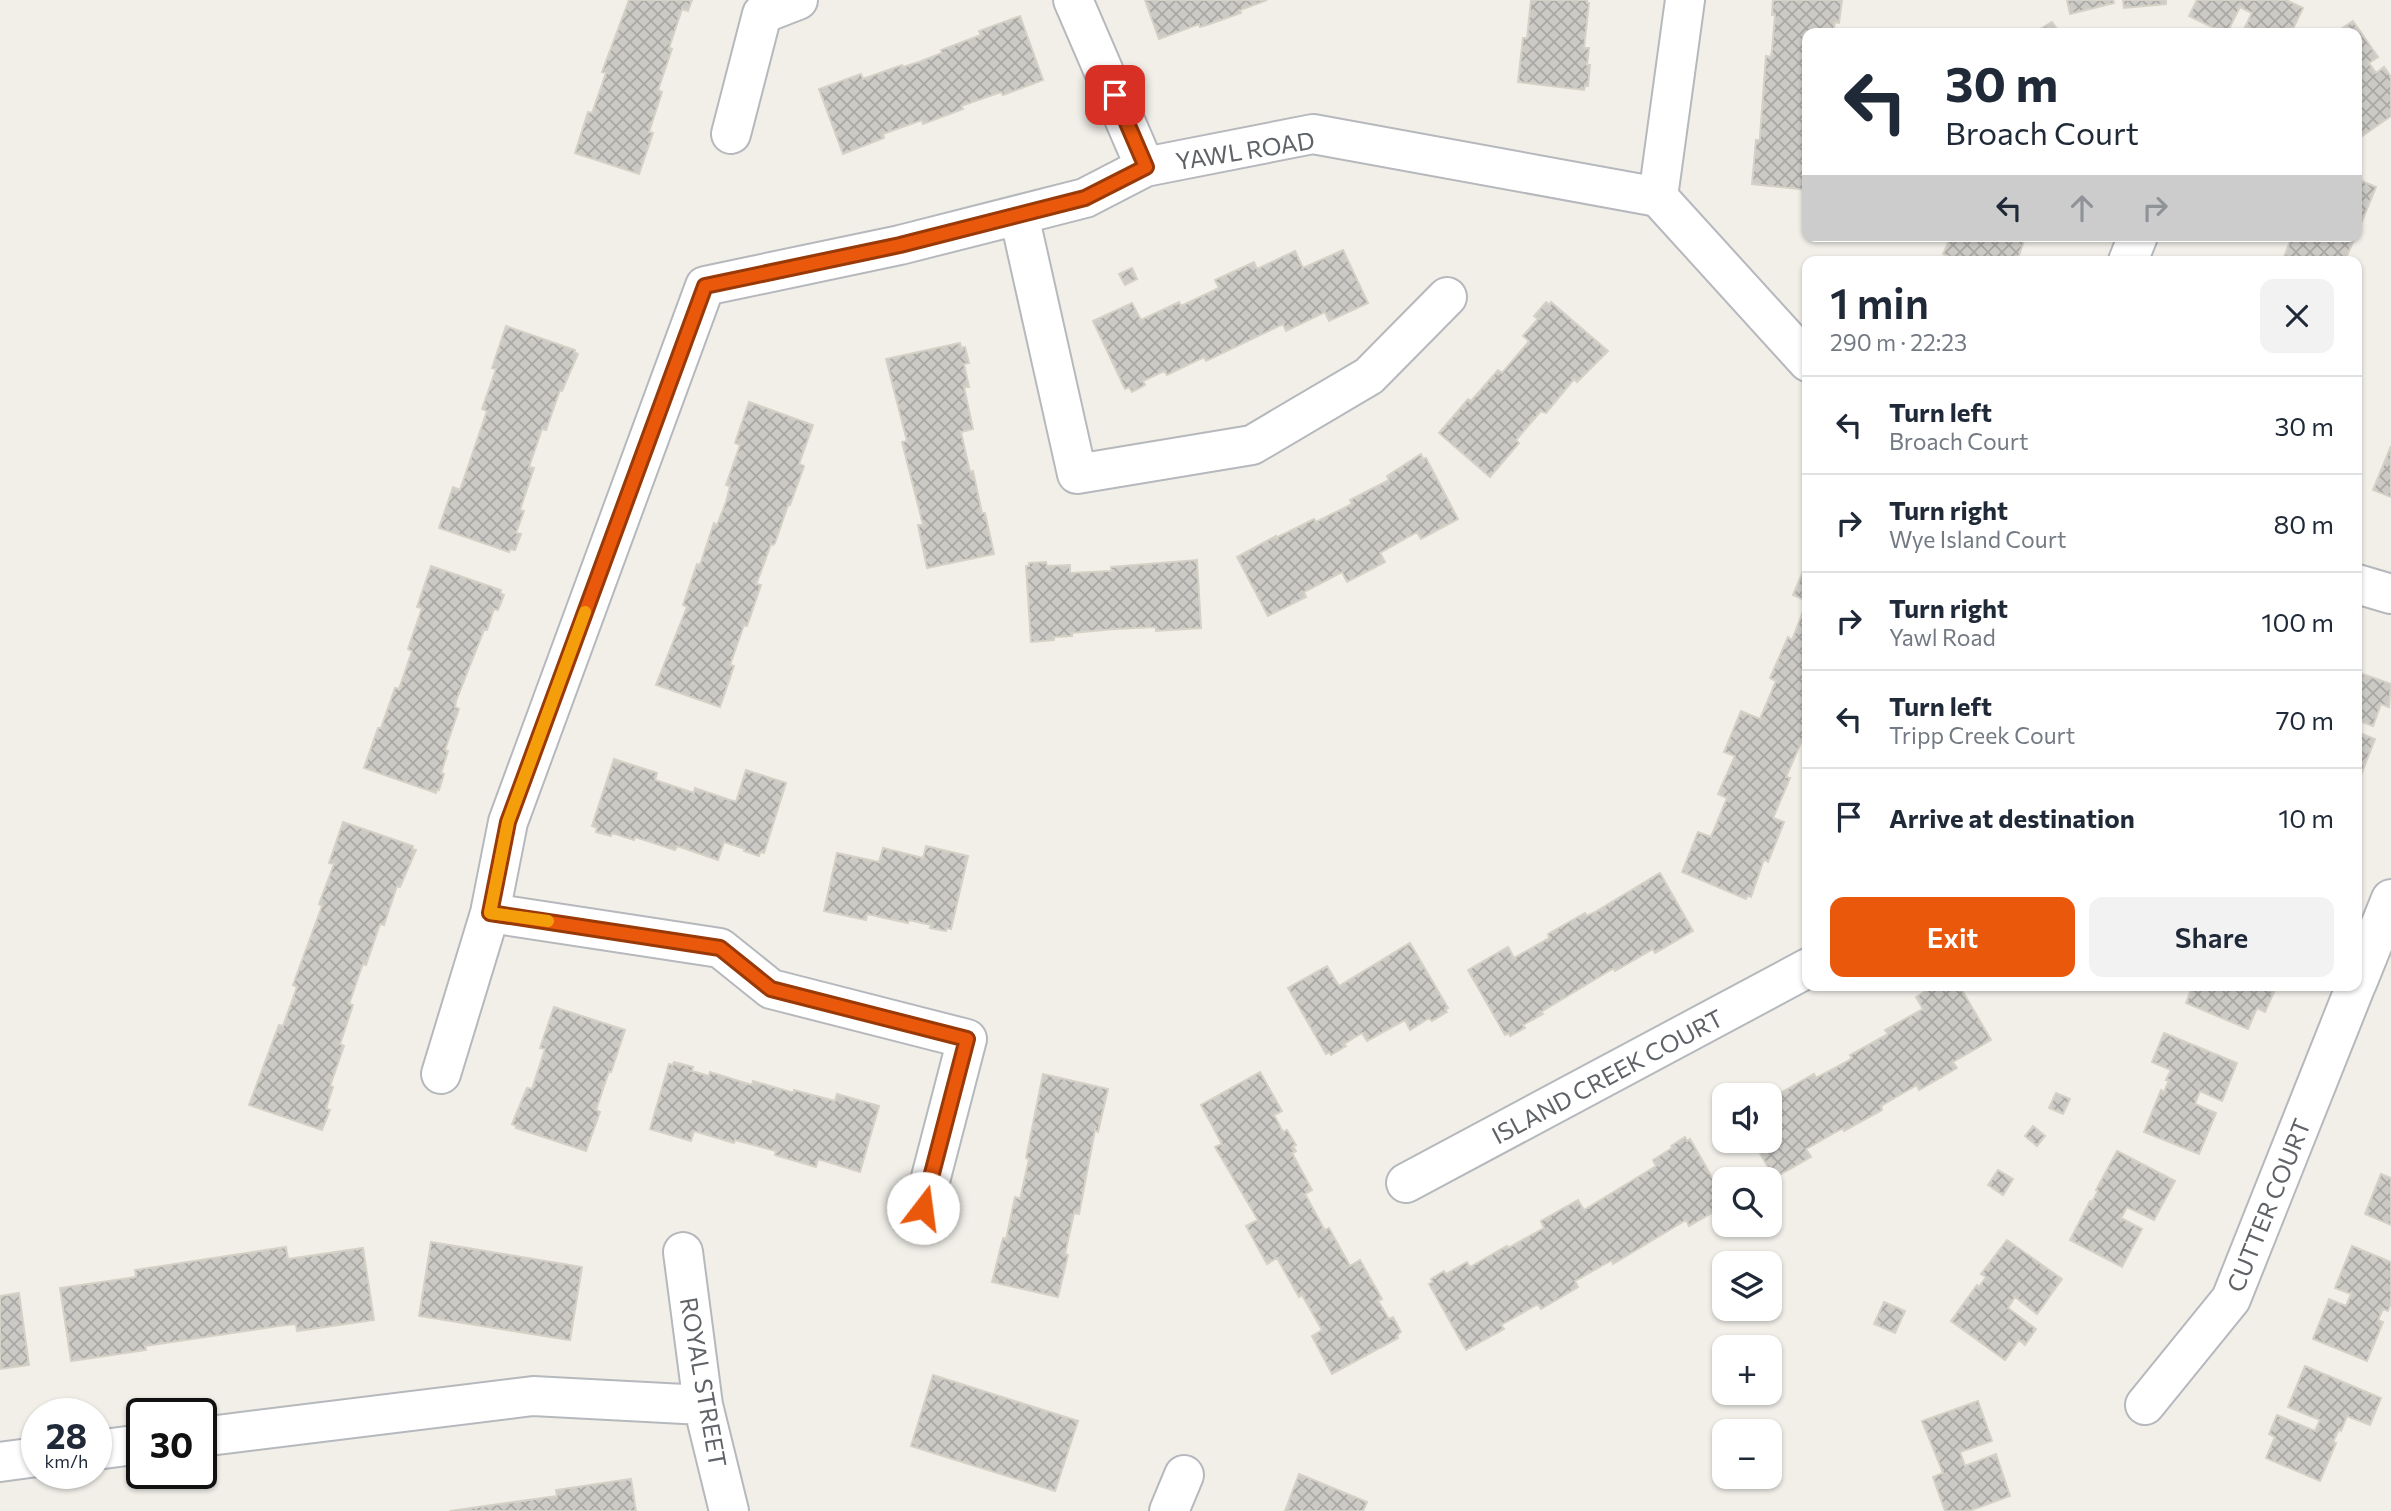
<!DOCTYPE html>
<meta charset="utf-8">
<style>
:root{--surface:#fff;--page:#f2f2f3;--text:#1f2937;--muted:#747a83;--line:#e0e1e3;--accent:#ea580c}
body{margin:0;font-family:Commissioner,sans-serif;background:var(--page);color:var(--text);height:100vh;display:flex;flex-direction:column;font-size:26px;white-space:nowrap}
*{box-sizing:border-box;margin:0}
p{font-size:23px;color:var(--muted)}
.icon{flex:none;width:38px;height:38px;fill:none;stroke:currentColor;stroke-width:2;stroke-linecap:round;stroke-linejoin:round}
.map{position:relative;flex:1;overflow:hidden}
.panel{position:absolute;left:1802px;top:256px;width:560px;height:735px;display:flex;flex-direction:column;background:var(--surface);border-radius:14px;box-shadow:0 2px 5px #0004}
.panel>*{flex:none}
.guide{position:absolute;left:1802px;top:28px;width:560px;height:214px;border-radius:14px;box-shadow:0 2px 5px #0004;background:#fff;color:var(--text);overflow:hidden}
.fabs{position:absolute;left:1712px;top:1083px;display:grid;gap:14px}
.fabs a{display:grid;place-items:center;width:70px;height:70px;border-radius:14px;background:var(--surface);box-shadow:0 2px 5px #0004;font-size:35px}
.speed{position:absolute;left:21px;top:1398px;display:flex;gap:14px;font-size:35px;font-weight:700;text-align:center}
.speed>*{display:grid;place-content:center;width:91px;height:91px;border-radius:50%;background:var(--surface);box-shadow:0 2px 5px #0004;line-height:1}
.speed small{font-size:18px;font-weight:400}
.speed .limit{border:4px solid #111;border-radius:10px;background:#fff;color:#111}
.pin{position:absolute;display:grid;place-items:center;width:60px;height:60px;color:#fff;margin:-30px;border-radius:14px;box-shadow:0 4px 10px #0006}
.me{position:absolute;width:77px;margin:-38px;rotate:15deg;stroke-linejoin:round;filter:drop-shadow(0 0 5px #0008)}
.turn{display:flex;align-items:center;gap:24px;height:147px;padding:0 28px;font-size:32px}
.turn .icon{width:91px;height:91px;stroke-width:2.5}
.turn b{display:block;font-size:49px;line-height:60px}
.lanes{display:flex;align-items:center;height:66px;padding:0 28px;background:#0003;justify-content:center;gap:35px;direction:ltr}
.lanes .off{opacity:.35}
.round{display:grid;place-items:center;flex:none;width:74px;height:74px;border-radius:14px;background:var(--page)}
.summary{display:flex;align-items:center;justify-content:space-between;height:119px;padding:0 28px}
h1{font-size:42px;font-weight:600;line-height:52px}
.primary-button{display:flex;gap:14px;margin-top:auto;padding:14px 28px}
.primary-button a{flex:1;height:80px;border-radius:14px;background:var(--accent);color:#fff;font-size:28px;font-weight:600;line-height:80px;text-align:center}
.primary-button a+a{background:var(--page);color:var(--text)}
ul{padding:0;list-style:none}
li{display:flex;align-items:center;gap:21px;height:98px;padding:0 28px;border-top:2px solid var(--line)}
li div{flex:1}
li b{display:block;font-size:26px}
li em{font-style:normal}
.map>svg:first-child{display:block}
.building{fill:url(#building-cross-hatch);stroke:#d6d1c6;stroke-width:2}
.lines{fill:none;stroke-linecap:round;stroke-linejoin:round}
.street-casing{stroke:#b5b8bc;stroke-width:42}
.street{stroke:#fff;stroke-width:38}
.route-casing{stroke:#983908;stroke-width:18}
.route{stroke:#ea580c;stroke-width:12}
.slow{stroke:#f59e0b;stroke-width:12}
.labels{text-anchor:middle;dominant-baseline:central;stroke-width:6;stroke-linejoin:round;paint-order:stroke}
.street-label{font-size:24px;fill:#5f6368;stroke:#fff}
</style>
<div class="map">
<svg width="2391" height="1511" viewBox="0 0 2391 1511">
<defs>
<pattern id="building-cross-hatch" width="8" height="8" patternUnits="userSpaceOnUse" patternTransform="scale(1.75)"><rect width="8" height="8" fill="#cccac5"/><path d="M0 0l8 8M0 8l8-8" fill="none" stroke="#a9a8a4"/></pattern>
</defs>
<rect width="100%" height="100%" fill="#f1efe8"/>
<path class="building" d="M629 0H692L688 11 682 9 669 48 672 49 658 90 662 92 649 132 653 133 639 174 575 153 588 112 592 113 606 73 602 72Z
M1145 0H1267L1240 10 1241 13 1207 25 1200 27 1199 24 1159 39Z
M1531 0H1587V3H1589L1584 48H1589L1587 65H1590L1588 86H1585L1584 90 1518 82 1523 38H1527Z
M1773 0H1842L1839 23 1835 22 1833 33H1808V190L1752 184 1756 140H1760V136L1766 56 1771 57 1772 50 1775 15H1772Z
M2067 0H2113L2114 3 2070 14Z
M2123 0H2166V4L2124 8Z
M2197 0H2286L2303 8 2291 33H2242L2252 13 2240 7 2227 33H2224L2189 16Z
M1020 16 1043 80 1003 95 1001 92 961 106 963 109 923 124 922 120 883 134 884 138 843 154 819 89 861 74 863 79 902 65 903 67 919 62 942 53 941 50 981 35 979 31Z
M2353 21 2378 57 2369 63 2376 73 2384 67 2391 77V116L2361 137 2357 132V33H2335Z
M2052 22 2060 33H2034L2050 23Z
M2357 179 2376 187 2360 226 2357 225Z
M1951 236H2012L2024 241 2017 261H1959L1943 254Z
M2292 236H2350L2354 239 2345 261H2294L2284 257Z
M1343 250 1368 303 1329 321 1325 312 1286 331 1283 324 1206 361 1204 357 1167 375 1164 371 1143 381 1145 385 1132 392 1129 387 1125 389 1093 321 1132 303 1141 320 1179 302 1181 306 1219 288 1215 280 1254 262 1257 269 1295 251 1303 268Z
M1132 268 1137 279 1125 285 1119 274Z
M1546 302 1550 305 1551 302 1608 351 1577 382 1574 379 1546 413 1541 411 1516 440 1519 443 1490 477 1439 433 1468 399 1471 401 1498 370 1502 373 1526 345 1529 341 1523 336 1538 319 1534 316Z
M506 326 575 350 574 352 578 354 562 391 560 390 546 430 542 429 529 467 534 468 520 510 524 511 516 533 521 534 515 550 510 549 509 552 439 528 453 487 460 490 487 411 482 409 496 369 492 368Z
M960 343 961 348 965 347 969 363 964 364 969 387H964L973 429 961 432 970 472 973 471 982 513H985L994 554 927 568 918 525H923L922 521 902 442 907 441 886 359Z
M749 402 813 425 799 464 804 466 790 505H788L775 543 773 545 771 544 759 577 756 584 761 585 747 626 744 625 730 665 734 666 720 707 656 685 687 607 683 605 697 564 700 565 714 523 717 525 726 502 730 486 726 485 740 445 735 443Z
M2391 446V497L2373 490Z
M1421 454 1423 459 1426 458 1458 519 1421 539 1417 532 1380 553 1385 562 1347 582 1342 572 1304 592 1306 597 1268 616 1237 557 1276 536V538L1314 519 1316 522 1352 504 1350 500 1389 480 1387 476Z
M1197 560 1201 628 1156 631V627L1114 629 1072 633V636L1054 637V640L1031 642 1026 566H1029V563L1046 562 1047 566 1070 565V573L1111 571V567Z
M1808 560V740L1803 738 1786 777 1790 778 1773 818 1784 822 1768 862 1764 859 1751 897 1748 895 1746 899 1682 872 1698 832 1711 837 1727 798 1718 794 1735 756 1724 752 1741 711 1760 719 1776 681 1770 678 1788 637 1792 640 1807 601 1793 595Z
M431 566 501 590 500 593 504 595 498 610 494 609 487 630H484L456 701 455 707 459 709 445 750 448 751 441 773 444 774 439 790 437 789 436 793 364 768 378 728H381L395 688 399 689 412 651 408 649 422 608 417 607Z
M2357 672 2391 684 2389 707 2381 704 2373 726 2357 720Z
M2357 732 2375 739 2359 780 2357 779Z
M614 759 657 773 655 780 694 793 695 788 736 802 746 770 786 783 764 853 760 852 759 856 744 851 745 849 724 842 718 860 677 846 675 850 635 837 634 840 612 833 611 836 596 832 597 828 592 826Z
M343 822 413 846 412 849 416 850 400 887 397 886 384 925 380 924 366 965 363 964 361 969 349 1004 353 1005 340 1044 344 1046 330 1086 333 1087 326 1109 330 1110 322 1130 249 1105 279 1025 283 1026 297 987 293 985 322 906 319 904 334 864 329 863Z
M926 846 968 856 951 929 947 928 946 931 930 928 931 925 909 920 908 923 867 914 866 920 824 911 837 853 879 862 883 848 923 858Z
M1660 873 1693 931 1655 953 1653 949 1615 971 1614 968 1541 1012 1543 1014 1523 1025 1525 1028 1510 1036 1509 1033 1505 1035 1468 970 1508 947 1514 958 1549 938 1548 934 1585 913 1587 916 1595 912Z
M1410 943 1448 1008 1445 1010 1447 1012 1432 1021 1429 1018 1410 1030 1405 1020 1367 1041 1362 1033 1344 1044 1346 1046 1331 1055 1329 1052 1326 1054 1288 988 1327 966 1339 986Z
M1935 985H1959L1991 1040 1953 1062 1957 1068 1919 1090 1917 1085 1881 1106 1882 1110 1844 1131 1843 1128 1806 1149 1811 1157 1774 1178 1753 1141H1769V1096H1767L1775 1091 1777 1095 1814 1074 1816 1078 1848 1061 1852 1058 1850 1055 1888 1034 1885 1030 1923 1009 1916 997Z
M2193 985H2257L2274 992 2265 1012 2257 1008 2248 1029 2186 1003Z
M554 1007 625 1030 611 1072 609 1071 596 1110 600 1112 586 1151 516 1128V1126L512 1124 527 1088 532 1089 545 1049 540 1048Z
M2164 1033 2237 1063 2222 1101 2200 1091 2195 1104 2216 1113 2199 1154 2144 1132 2161 1090 2164 1092 2169 1080H2166L2171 1070 2152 1062Z
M674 1062 693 1067 692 1071 709 1076 710 1072 752 1085 753 1081 794 1093V1090L835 1101 837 1094 879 1106 860 1172 818 1159 816 1167 775 1155 776 1151 735 1140 734 1143 694 1131 691 1141 650 1129 669 1064 673 1065Z
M1260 1072 1282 1111 1274 1115 1283 1132 1287 1130 1296 1145 1293 1146 1296 1151 1292 1153 1312 1190 1305 1194 1323 1227 1325 1230 1329 1228 1350 1266 1360 1260 1382 1299 1378 1301 1380 1304 1389 1319 1393 1317 1401 1332 1397 1335 1398 1338 1332 1374 1312 1336 1322 1330 1302 1295 1299 1297 1277 1258 1267 1264 1246 1226 1258 1220 1215 1147 1222 1144 1201 1105Z
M1043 1074 1108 1089 1098 1132 1095 1130 1079 1214 1074 1213 1065 1254 1068 1255 1058 1297 992 1282 1003 1238 1006 1239 1015 1197 1020 1199 1029 1159 1026 1158Z
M2056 1093 2070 1099 2063 1114 2049 1108Z
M2033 1126 2045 1136 2037 1146 2025 1136Z
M1685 1137 1687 1141 1690 1139 1724 1198V1206L1689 1226 1686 1220 1613 1264 1612 1260 1575 1281 1578 1287 1541 1309 1538 1304 1501 1325 1504 1329 1466 1350 1429 1284 1433 1282 1431 1279 1444 1271 1446 1274 1467 1262 1470 1267 1507 1246 1508 1248 1544 1228 1541 1221 1578 1200 1584 1210 1656 1166 1653 1160 1672 1148 1671 1146Z
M2117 1151 2175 1181 2154 1220 2127 1207 2121 1218 2142 1229 2122 1267 2070 1240 2090 1201 2092 1202 2098 1191 2096 1190Z
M1998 1170 2013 1179 2003 1195 1988 1185Z
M2381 1174 2391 1178V1225L2365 1214Z
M2007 1240 2062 1279 2037 1314 2015 1297 2008 1308 2036 1329 2025 1345 2019 1340 2005 1360 1951 1321 1977 1285 1979 1287 1986 1277 1981 1274Z
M431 1242 582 1267 570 1340 419 1316Z
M2352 1246 2391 1262V1303L2388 1311 2383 1309 2378 1320 2383 1322 2367 1361 2313 1339 2329 1299 2346 1306 2351 1294 2335 1288Z
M286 1247 288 1259 363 1248 374 1320 297 1331 296 1324 279 1326 145 1346 146 1350 71 1361 60 1288 136 1277 135 1270Z
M19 1293 29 1365 0 1369V1296Z
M1884 1302 1905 1311 1895 1333 1874 1324Z
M2305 1366 2381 1398 2370 1425 2347 1416 2341 1431 2339 1429 2333 1442 2336 1443 2320 1481 2266 1458 2275 1437 2269 1434 2277 1415 2315 1431 2320 1420 2288 1407Z
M933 1375 1078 1421 1055 1491 911 1446Z
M1978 1401 1992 1441 1960 1452 1965 1466 1996 1454 2010 1496 1969 1511H1945L1933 1477 1943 1473 1922 1421Z
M1299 1474 1367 1502 1363 1511H1285Z
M631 1479 636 1511H450L557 1496 556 1490Z"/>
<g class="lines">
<g class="street-casing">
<path id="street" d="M1073 0 1145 167
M731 134 762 14 798 0
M1658 197 1685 0
M1019 215 1077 474 1252 445 1369 376 1447 297
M2128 261 2138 236
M2357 584 2391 594
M490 913 720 948 771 989 967 1039 923 1208
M2357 983 2391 899
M441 1074 490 913 508 822 705 286 900 245 1085 198 1145 167 1313 134 1658 197 1808 362
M1406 1183 1808 968
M683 1252 703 1405 729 1511
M2145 1405 2231 1299 2356 985
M201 1437 533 1396 703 1405
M96 1450 142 1444
M0 1462 37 1457
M1169 1511 1184 1475"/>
</g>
<use href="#street" class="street"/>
</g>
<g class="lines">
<g class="route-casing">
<path id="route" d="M923 1208 967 1039 771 989 720 948 490 913 508 822 705 286 900 245 1085 198 1146 167 1115 95"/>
</g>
<use href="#route" class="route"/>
<path class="slow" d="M548 921 490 913 508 822 585 612"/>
</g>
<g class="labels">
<g class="street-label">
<text transform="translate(1245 150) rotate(-9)">YAWL ROAD</text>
<text transform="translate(1607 1076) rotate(-28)">ISLAND CREEK COURT</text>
<text transform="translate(2268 1205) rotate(-68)">CUTTER COURT</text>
<text transform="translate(704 1382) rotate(80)">ROYAL STREET</text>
</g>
</g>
</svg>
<div class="fabs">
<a><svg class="icon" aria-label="sound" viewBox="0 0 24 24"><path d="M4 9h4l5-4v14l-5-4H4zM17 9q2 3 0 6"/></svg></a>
<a><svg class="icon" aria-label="search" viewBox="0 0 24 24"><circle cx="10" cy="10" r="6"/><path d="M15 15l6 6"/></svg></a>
<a><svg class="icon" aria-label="layers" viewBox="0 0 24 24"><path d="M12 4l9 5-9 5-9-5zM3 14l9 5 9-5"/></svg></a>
<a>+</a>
<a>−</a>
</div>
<div class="speed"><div>28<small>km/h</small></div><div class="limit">30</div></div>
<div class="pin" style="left:1115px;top:95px;background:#d93025"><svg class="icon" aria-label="arrive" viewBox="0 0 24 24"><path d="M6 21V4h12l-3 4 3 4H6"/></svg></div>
<svg class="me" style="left:923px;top:1208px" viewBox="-20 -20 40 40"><circle r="19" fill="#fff"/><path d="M0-13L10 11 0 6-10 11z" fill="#ea580c"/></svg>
<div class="guide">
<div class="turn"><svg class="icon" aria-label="left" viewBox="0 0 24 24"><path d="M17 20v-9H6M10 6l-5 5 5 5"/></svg><div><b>30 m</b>Broach Court</div></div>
<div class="lanes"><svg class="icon" aria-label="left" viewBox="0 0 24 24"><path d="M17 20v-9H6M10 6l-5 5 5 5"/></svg><svg class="icon off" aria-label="ahead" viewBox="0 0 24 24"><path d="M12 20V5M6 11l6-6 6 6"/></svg><svg class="icon off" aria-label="right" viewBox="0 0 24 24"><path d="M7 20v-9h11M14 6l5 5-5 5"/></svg></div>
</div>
<section class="panel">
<div class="summary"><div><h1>1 min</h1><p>290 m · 22:23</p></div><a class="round"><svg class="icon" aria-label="close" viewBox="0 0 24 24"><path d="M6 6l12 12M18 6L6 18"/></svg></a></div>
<ul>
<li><svg class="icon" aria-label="left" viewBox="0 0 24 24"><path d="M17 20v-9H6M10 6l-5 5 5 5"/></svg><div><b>Turn left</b><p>Broach Court</p></div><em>30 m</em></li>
<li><svg class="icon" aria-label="right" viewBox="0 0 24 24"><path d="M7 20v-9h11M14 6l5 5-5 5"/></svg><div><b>Turn right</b><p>Wye Island Court</p></div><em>80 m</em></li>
<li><svg class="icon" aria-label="right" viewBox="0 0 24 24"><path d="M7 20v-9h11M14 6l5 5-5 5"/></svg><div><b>Turn right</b><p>Yawl Road</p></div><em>100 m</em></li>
<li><svg class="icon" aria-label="left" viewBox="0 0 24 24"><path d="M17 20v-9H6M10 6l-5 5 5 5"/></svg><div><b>Turn left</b><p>Tripp Creek Court</p></div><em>70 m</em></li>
<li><svg class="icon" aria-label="arrive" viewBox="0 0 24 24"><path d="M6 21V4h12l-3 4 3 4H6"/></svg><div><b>Arrive at destination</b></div><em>10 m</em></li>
</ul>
<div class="primary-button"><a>Exit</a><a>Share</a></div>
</section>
</div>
